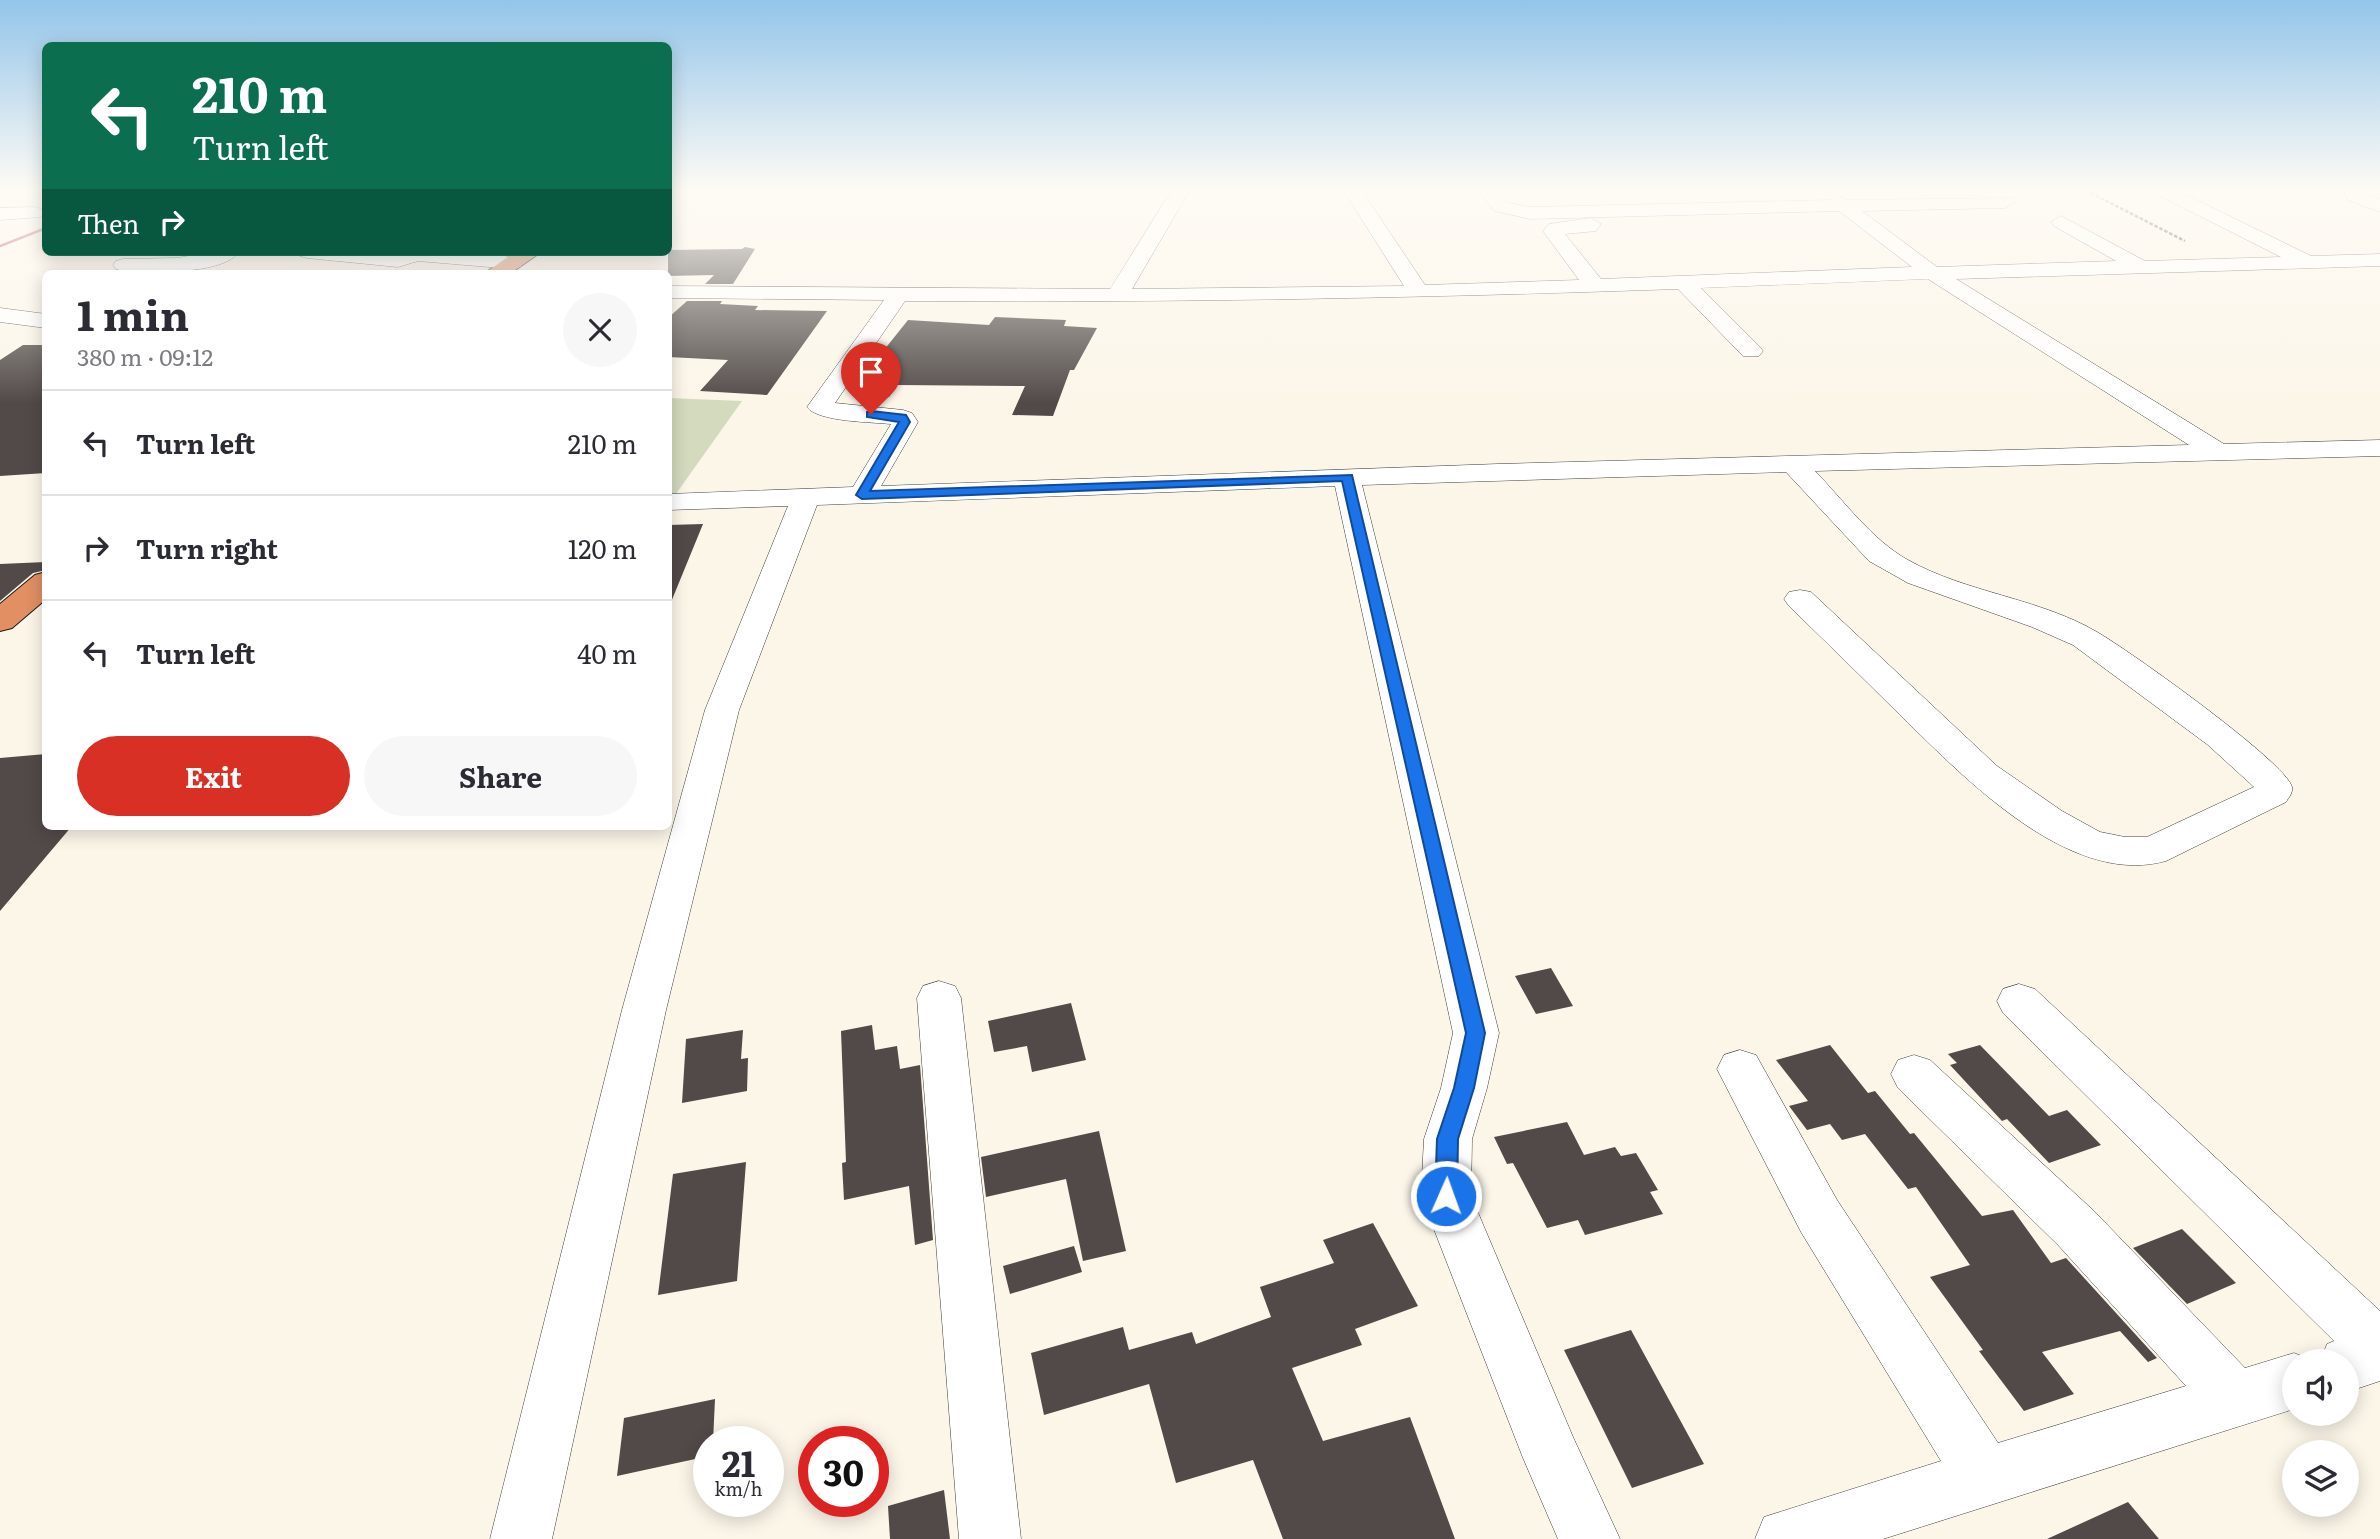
<!DOCTYPE html>
<meta charset="utf-8">
<style>
:root{--surface:#fff;--page:#f7f7f7;--text:#2b2b33;--muted:#7c7c81;--line:#e1e1e2;--accent:#d93025}
body{margin:0;font-family:Literata,serif;background:var(--page);color:var(--text);height:100vh;display:flex;flex-direction:column;font-size:26px;white-space:nowrap}
*{box-sizing:border-box;margin:0}
p{font-size:23px;color:var(--muted)}
.icon{flex:none;width:38px;height:38px;fill:none;stroke:currentColor;stroke-width:2;stroke-linecap:round;stroke-linejoin:round}
.map{position:relative;flex:1;overflow:hidden}
.side{position:absolute;left:42px;top:270px;width:630px;height:560px;display:flex;flex-direction:column;background:var(--surface);border-radius:10px;box-shadow:0 4px 18px #0003}
.side>*{flex:none}
.guide{position:absolute;left:42px;top:42px;width:630px;height:214px;border-radius:10px;box-shadow:0 4px 18px #0003;background:#0b6e4f;color:#fff;overflow:hidden}
.buttons{position:absolute;left:2282px;top:1349px;display:grid;gap:14px}
.buttons a{display:grid;place-items:center;width:77px;height:77px;border-radius:50%;background:var(--surface);box-shadow:0 4px 18px #0003;font-size:35px}
.speed{position:absolute;left:693px;top:1426px;display:flex;gap:14px;font-size:35px;font-weight:700;text-align:center}
.speed>*{display:grid;place-content:center;width:91px;height:91px;border-radius:50%;background:var(--surface);box-shadow:0 4px 18px #0003;line-height:1}
.speed small{font-size:18px;font-weight:400}
.speed .limit{border:10px solid #d22;background:#fff;color:#111}
.pin{position:absolute;display:grid;place-items:center;width:60px;height:60px;color:#fff;margin:-72px -30px;border-radius:50% 50% 50% 0;rotate:-45deg;box-shadow:0 0 7px #0007}
.pin .icon{rotate:45deg}
.me{position:absolute;width:77px;margin:-38px;rotate:2deg;stroke-linejoin:round;filter:drop-shadow(0 0 5px #0008)}
.turn{display:flex;align-items:center;gap:24px;height:147px;padding:0 35px;font-size:32px}
.turn .icon{width:91px;height:91px;stroke-width:2.5}
.turn b{display:block;font-size:49px;line-height:60px}
.then{display:flex;align-items:center;height:66px;padding:0 35px;background:#0003;gap:14px;font-size:26px}
.round{display:grid;place-items:center;flex:none;width:74px;height:74px;border-radius:37px;background:var(--page)}
.overview{display:flex;align-items:center;justify-content:space-between;height:119px;padding:0 35px}
h1{font-size:42px;font-weight:700;line-height:52px}
.primary-button{display:flex;gap:14px;margin-top:auto;padding:14px 35px}
.primary-button a{flex:1;height:80px;border-radius:42px;background:var(--accent);color:#fff;font-size:28px;font-weight:700;line-height:80px;text-align:center}
.primary-button a+a{background:var(--page);color:var(--text)}
ul{padding:0;list-style:none}
li{display:flex;align-items:center;gap:21px;height:105px;padding:0 35px;border-top:2px solid var(--line)}
li div{flex:1}
li b{display:block;font-size:26px}
li em{font-style:normal}
.map>svg:first-child{display:block}
.cemetery{fill:#d4dabe}
.building{fill:#514a48}
.lines{fill:none;stroke-linecap:round;stroke-linejoin:round}
.minor-casing{stroke:#3d3d3d;stroke-width:1}
.highway-casing{stroke:#1b1b1b;stroke-width:2}
.path{stroke:#2c2c2c;stroke-width:2.5;stroke-dasharray:3.5 2;stroke-linecap:butt}
.minor{fill:#fff;fill-rule:evenodd}
.highway{fill:#e18f63;fill-rule:evenodd}
.rail{stroke:#a63546;stroke-width:2.5}
.route{fill:#1a73e8;stroke:#114b97;stroke-width:2}
</style>
<div class="map">
<svg width="2380" height="1539" viewBox="0 0 2380 1539">
<rect width="100%" height="100%" fill="#fcf6e9"/>
<path class="cemetery" d="M668 398 742 401 673 498H668Z"/>
<path class="building" d="M745 247 755 249 733 284H705L714 275 668 276V250L742 249Z
M687 301H722L720 304 758 306 755 310 827 311 767 395 700 391 728 360 668 357V318Z
M995 317 1066 320 1064 326 1097 328 1074 370H1070L1053 416 1012 415 1025 386 897 385 889 397 858 396 880 360H876L908 320 989 325Z
M23 345H46V473L0 476V360Z
M703 524 669 607 668 606V525Z
M46 562V570L33 573 0 601V564Z
M46 754V826H72L0 911V758Z
M1551 968 1573 1006 1536 1014 1515 976Z
M1071 1003 1086 1060 1032 1072 1027 1046 994 1052 988 1021Z
M872 1025 875 1050 897 1046 900 1069 920 1065 933 1240 915 1245 909 1186 844 1200 842 1163 846 1162 841 1031Z
M743 1030 741 1059 748 1058 747 1091 682 1103 686 1039Z
M1830 1045 1868 1093 1875 1091 1910 1134 1914 1133 1982 1216 2013 1210 2051 1263 2066 1258 2157 1358 2148 1362 2120 1331 2042 1352 2074 1394 2024 1411 1979 1351 1983 1350 1930 1277 1970 1265 1916 1187 1908 1189 1865 1134 1842 1140 1830 1124 1807 1130 1789 1106 1808 1101 1776 1060Z
M1980 1045 2049 1116 2067 1110 2101 1145 2049 1163 2007 1119 2002 1121 1950 1065 1957 1063 1948 1054Z
M1567 1122 1584 1155 1615 1147 1621 1156 1636 1153 1658 1190 1650 1192 1663 1214 1585 1235 1578 1220 1547 1228 1513 1163 1507 1164 1494 1137Z
M1099 1131 1126 1251 1083 1261 1066 1179 986 1197 981 1157Z
M746 1162 737 1281 658 1295 673 1174Z
M1373 1223 1418 1306 1355 1329 1362 1345 1292 1368 1323 1441 1410 1417 1455 1539H1283L1253 1460 1176 1483 1149 1384 1044 1415 1031 1353 1123 1327 1129 1350 1192 1332 1196 1344 1271 1317 1260 1287 1334 1263 1323 1240Z
M2182 1229 2236 1283 2187 1304 2133 1248Z
M1074 1246 1082 1272 1010 1294 1003 1266Z
M1631 1330 1704 1464 1632 1488 1564 1350Z
M715 1399 713 1442H709V1456L617 1476 624 1418Z
M944 1490 950 1539H890L888 1506Z
M2128 1502 2159 1539H2047Z"/>
<g class="lines">
<g class="minor-casing">
<path id="minor" d="M1173 188H1191L1132 289 1404 286 1342 188H1360L1425 285 1579 280 1543 231 1549 224 1591 218 1601 224 1596 231 1565 234 1601 279 1912 267 1839 211 1530 219 1495 211 1475 188H1494L1508 203 1530 207 1830 200 1838 196 1847 200 2012 198 2014 202 2005 208 1862 211 1937 267 2116 261 2054 226 2051 222 2061 216 2145 261 2281 257 2152 192 2149 188H2172L2311 256 2380 254V266L1956 279 2224 444 2380 440V456L1815 471C1844 501 1872 540 1908 560 1967 593 2039 598 2097 632 2127 649 2286 762 2292 787 2293 793 2289 797 2286 802L2166 861C2067 889 1958 771 1895 710 1860 675 1824 640 1789 606L1784 599 1789 592 1800 590 1811 592 1997 766 2062 811 2100 832 2125 837H2147L2254 787 2208 745 2073 645 2032 627 1908 583 1869 561 1786 472 1362 485 1499 1033 1487 1088 1472 1139 1471 1196 1573 1437 1620 1539H1558L1523 1458 1421 1196 1424 1139 1441 1088 1453 1033 1335 486 817 505 739 710 666 1010 552 1539H490L622 1010 705 710 788 506 668 510V494L853 487 891 424C872 422 818 422 807 407L884 300 668 298V286L1110 289ZM1928 279 2189 445 1498 464 881 486 918 422 912 413 903 410 835 403 905 301C1163 303 1420 298 1678 289L1743 356H1759L1763 351 1759 346 1701 288Z
M2343 188H2363L2362 192 2380 199V212L2348 200Z
M34 207 41 209 43 213 41 217 0 220V208Z
M212 252H239C221 276 151 271 123 271L116 269 113 265 116 261 123 259 177 258Z
M297 252 397 255C429 245 479 254 513 257L520 259 523 263 520 267 513 269 418 261 398 267 307 258 300 256Z
M0 308 46 314V328L0 322Z
M939 981 955 986 961 998 1021 1539H959L917 998 923 986Z
M2019 984 2035 989 2380 1311V1381L2347 1392V1362H2320L2327 1344 2334 1341 2003 1013 1997 1001 2003 989Z
M1740 1050 1756 1055 1837 1200 1998 1443 2186 1386 2058 1245 1898 1088 1891 1074 1898 1060 1914 1055 1930 1060 2094 1211 2245 1368 2294 1353 2314 1361 2294 1362V1409L1883 1539H1755L1764 1517 1941 1461 1801 1232 1717 1069 1724 1055Z"/>
</g>
<g class="highway-casing">
<path id="highway" d="M515 252H541L511 273H485Z
M46 572V599L12 628 0 631V604L35 575Z"/>
</g>
<path class="path" d="M2081 188 2185 241"/>
<use href="#minor" class="minor"/>
<use href="#highway" class="highway"/>
<path class="rail" d="M0 246 46 228"/>
</g>
<linearGradient id="sky" x2="0" y2="1"><stop stop-color="#93c5ea"/><stop offset="0.47" stop-color="#fefbf5"/><stop offset="1" stop-color="#fefbf5" stop-opacity="0"/></linearGradient>
<rect width="2380" height="403" fill="url(#sky)"/>
<path class="route" d="M871 411 906 415 910 422 870 491 1352 475 1485 1033 1474 1088 1458 1139 1457 1196 1453 1203 1446 1205 1438 1203 1435 1196 1437 1139 1454 1088 1466 1033 1342 481 862 499 856 495 899 422 867 417V412Z"/>
</svg>
<div class="buttons">
<a><svg class="icon" aria-label="sound" viewBox="0 0 24 24"><path d="M4 9h4l5-4v14l-5-4H4zM17 9q2 3 0 6"/></svg></a>
<a><svg class="icon" aria-label="layers" viewBox="0 0 24 24"><path d="M12 4l9 5-9 5-9-5zM3 14l9 5 9-5"/></svg></a>
</div>
<div class="speed"><div>21<small>km/h</small></div><div class="limit">30</div></div>
<div class="pin" style="left:871px;top:414px;background:#d93025"><svg class="icon" aria-label="arrive" viewBox="0 0 24 24"><path d="M6 21V4h12l-3 4 3 4H6"/></svg></div>
<svg class="me" style="left:1446px;top:1196px" viewBox="-20 -20 40 40"><circle r="17" fill="#1a73e8" stroke="#fff" stroke-width="3"/><path d="M0-11L8 9 0 5-8 9z" fill="#fff"/></svg>
<div class="guide">
<div class="turn"><svg class="icon" aria-label="left" viewBox="0 0 24 24"><path d="M17 20v-9H6M10 6l-5 5 5 5"/></svg><div><b>210 m</b>Turn left</div></div>
<div class="then">Then<svg class="icon" aria-label="right" viewBox="0 0 24 24"><path d="M7 20v-9h11M14 6l5 5-5 5"/></svg></div>
</div>
<section class="side">
<div class="overview"><div><h1>1 min</h1><p>380 m · 09:12</p></div><a class="round"><svg class="icon" aria-label="close" viewBox="0 0 24 24"><path d="M6 6l12 12M18 6L6 18"/></svg></a></div>
<ul>
<li><svg class="icon" aria-label="left" viewBox="0 0 24 24"><path d="M17 20v-9H6M10 6l-5 5 5 5"/></svg><div><b>Turn left</b></div><em>210 m</em></li>
<li><svg class="icon" aria-label="right" viewBox="0 0 24 24"><path d="M7 20v-9h11M14 6l5 5-5 5"/></svg><div><b>Turn right</b></div><em>120 m</em></li>
<li><svg class="icon" aria-label="left" viewBox="0 0 24 24"><path d="M17 20v-9H6M10 6l-5 5 5 5"/></svg><div><b>Turn left</b></div><em>40 m</em></li>
</ul>
<div class="primary-button"><a>Exit</a><a>Share</a></div>
</section>
</div>
